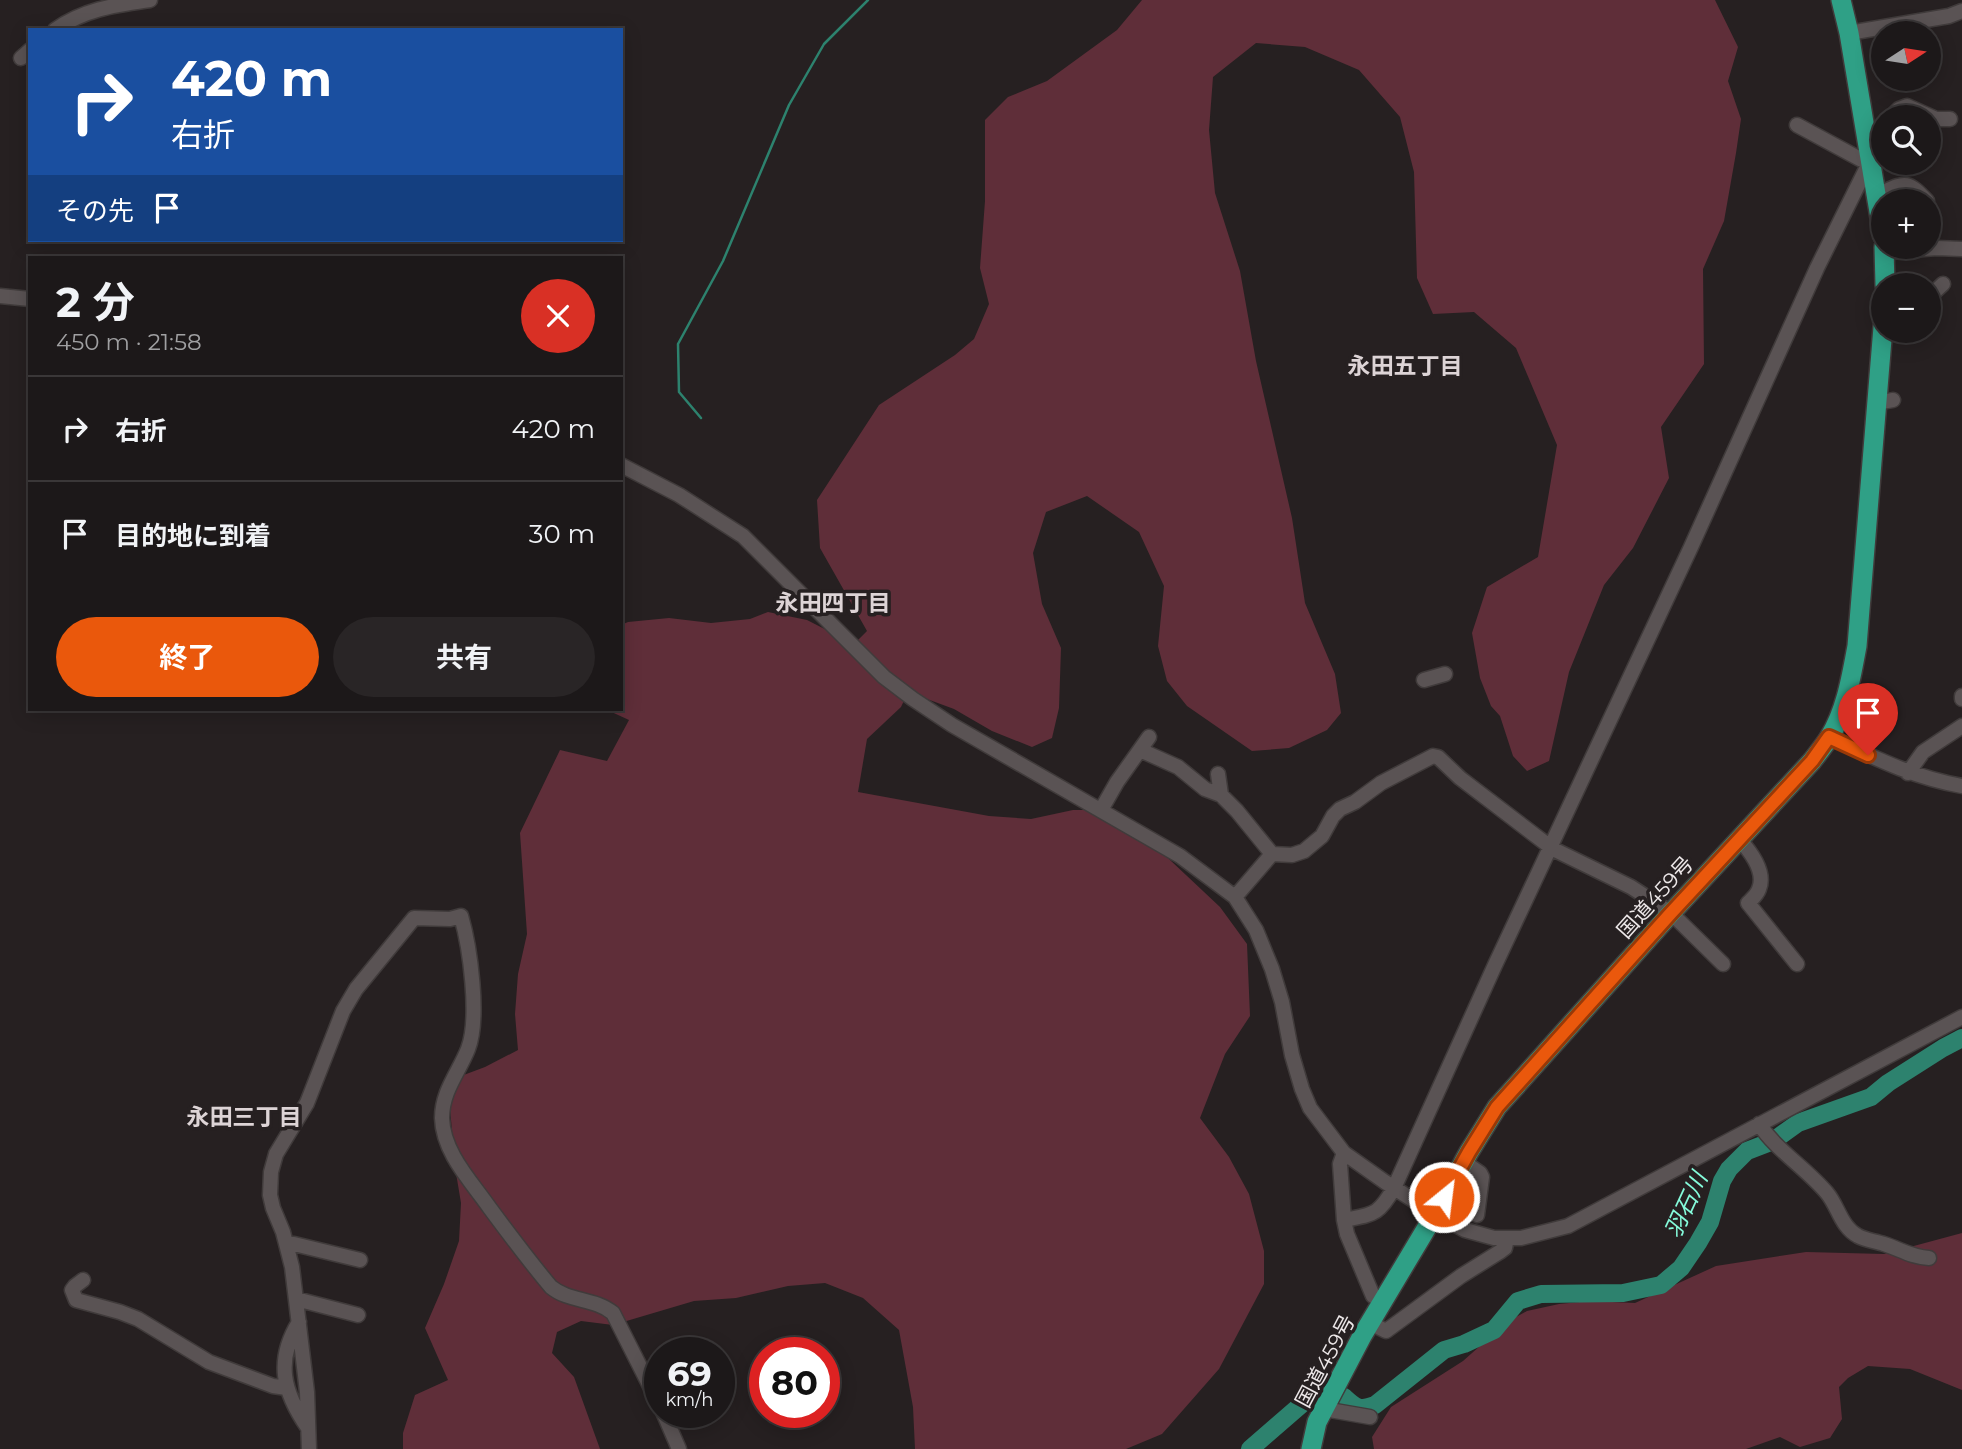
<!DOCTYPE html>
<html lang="ja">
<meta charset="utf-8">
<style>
:root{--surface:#1c1819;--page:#292526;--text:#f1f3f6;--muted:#a0a0a2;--line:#3a3738;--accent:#ea580c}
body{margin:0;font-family:Montserrat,"Noto Sans JP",sans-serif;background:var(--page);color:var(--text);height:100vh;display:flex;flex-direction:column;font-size:26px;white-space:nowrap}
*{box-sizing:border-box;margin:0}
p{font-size:23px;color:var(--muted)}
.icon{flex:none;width:38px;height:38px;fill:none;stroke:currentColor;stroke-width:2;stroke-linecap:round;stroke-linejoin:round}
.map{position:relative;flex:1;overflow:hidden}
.details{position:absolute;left:28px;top:256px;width:595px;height:455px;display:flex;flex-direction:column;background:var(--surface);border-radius:0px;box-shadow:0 4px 18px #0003,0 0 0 2px var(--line)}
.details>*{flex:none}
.guide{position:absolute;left:28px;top:28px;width:595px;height:214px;border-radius:0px;box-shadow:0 4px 18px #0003,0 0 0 2px var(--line);background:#1a4fa0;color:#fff;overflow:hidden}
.needle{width:46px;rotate:78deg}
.fabs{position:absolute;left:1871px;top:21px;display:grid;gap:14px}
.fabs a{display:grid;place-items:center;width:70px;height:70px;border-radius:50%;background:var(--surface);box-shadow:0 4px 18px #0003,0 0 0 2px var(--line);font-size:35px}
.speed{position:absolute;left:644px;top:1337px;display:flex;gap:14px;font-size:35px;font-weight:700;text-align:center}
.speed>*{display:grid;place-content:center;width:91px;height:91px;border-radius:50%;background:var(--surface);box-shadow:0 4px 18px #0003,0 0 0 2px var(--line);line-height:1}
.speed small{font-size:18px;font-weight:400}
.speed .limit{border:10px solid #d22;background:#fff;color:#111}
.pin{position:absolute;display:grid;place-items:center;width:60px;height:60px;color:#fff;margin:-72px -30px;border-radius:50% 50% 50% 0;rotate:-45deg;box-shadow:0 0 7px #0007}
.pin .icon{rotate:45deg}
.me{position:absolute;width:77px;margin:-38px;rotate:29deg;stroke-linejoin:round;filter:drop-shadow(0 0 5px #0008)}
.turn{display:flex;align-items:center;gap:24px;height:147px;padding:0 28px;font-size:32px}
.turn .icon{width:91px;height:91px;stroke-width:2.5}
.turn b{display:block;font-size:49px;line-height:60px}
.then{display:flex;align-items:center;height:66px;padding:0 28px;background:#0003;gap:14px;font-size:26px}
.round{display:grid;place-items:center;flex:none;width:74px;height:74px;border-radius:37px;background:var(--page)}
.headline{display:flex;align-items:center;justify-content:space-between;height:119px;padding:0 28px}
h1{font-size:42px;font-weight:700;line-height:52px}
.action{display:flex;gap:14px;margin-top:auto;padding:14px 28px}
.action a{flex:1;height:80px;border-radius:42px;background:var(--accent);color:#fff;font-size:28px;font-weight:700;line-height:80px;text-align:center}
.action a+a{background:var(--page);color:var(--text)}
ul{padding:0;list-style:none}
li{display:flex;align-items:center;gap:21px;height:105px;padding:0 28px;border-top:2px solid var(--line)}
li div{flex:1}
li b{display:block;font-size:26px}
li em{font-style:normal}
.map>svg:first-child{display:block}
.green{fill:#5f2e39}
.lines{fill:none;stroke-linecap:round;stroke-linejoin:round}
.stream{stroke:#2d826e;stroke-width:2.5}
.river{stroke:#2d826e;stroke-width:18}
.minor-casing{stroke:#403b3b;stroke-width:17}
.highway-casing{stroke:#403b3b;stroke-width:22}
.minor{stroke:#5a5354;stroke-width:14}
.highway{stroke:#2fa086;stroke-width:19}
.route-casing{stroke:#983908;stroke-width:18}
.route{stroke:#ea580c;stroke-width:12}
.labels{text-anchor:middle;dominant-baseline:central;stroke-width:7;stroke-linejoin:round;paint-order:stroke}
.street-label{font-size:21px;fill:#ede8e9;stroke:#262021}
.neighbourhood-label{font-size:23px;font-weight:bold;fill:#ddd4d6;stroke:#262021}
.water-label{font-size:23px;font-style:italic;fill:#85fbdb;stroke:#262021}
</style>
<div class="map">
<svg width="1962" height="1449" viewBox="0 0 1962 1449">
<rect width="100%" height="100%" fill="#262021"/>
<path class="green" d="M1142 0H1715L1738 47 1728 81 1741 119 1736 153 1724 221 1703 269 1704 364 1661 427 1669 478 1633 548 1604 585 1569 672 1549 761 1527 771 1513 756 1500 716 1491 706 1480 678 1472 633 1487 587 1538 557 1557 445 1516 348 1474 312 1433 314 1417 278 1414 172 1400 117 1359 70 1305 47 1256 43 1213 77 1209 130 1215 193 1240 271 1256 361 1292 518 1305 603 1335 674 1341 713 1327 730 1289 748 1252 751 1187 706 1167 681 1158 646 1164 586 1139 532 1087 496 1046 512 1033 553 1042 604 1061 648 1059 708 1052 738 1032 747 992 731 954 709 908 692 901 707 867 739 858 792 989 816 1031 819 1073 810H1101L1153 844 1220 907 1247 944 1250 1016 1225 1054 1200 1118 1229 1157 1249 1194 1264 1251V1284L1219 1369 1162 1434 1126 1449H915L913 1407 899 1330 863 1298 825 1283 788 1286 736 1298 694 1301 613 1325 581 1321 557 1332 552 1353 574 1377 600 1449H403V1433L415 1395 448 1380 425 1328 444 1284 459 1241 461 1203 455 1167 449 1096 461 1076 485 1067 518 1050 515 1014 518 974 527 934 520 833 560 750 607 761 629 720 605 709H621V625L628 622 669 618 711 623 750 619 768 612 807 620 854 644 867 631 820 548 817 500 879 405 955 355 974 339 989 304 980 268 985 201V120L1008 97 1047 81 1117 30Z
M1962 1233V1390L1910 1369 1868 1366 1848 1378 1839 1387 1842 1419 1830 1438 1800 1447 1780 1437 1746 1449H1374L1372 1437 1391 1407 1463 1361 1507 1322 1527 1311 1559 1304 1590 1301 1635 1303 1716 1266 1806 1252 1884 1254Z"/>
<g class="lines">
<path class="stream" d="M701 418 679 392 678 344 723 261 789 105 824 44 868 0"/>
<path class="river" d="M1344 1397C1356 1408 1359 1411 1375 1405L1444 1350 1464 1344 1494 1330 1518 1301 1541 1294 1623 1293 1661 1285 1681 1268 1698 1243 1710 1222 1722 1181 1729 1169 1747 1151 1773 1141 1798 1123 1871 1097 1888 1083 1943 1048 1962 1038
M1250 1449 1325 1384"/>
<g class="minor-casing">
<path id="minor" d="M55 30C84 9 116 5 150 0
M1849 33 1949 16 1962 11
M21 58 30 50
M1891 117 1899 109 1907 106 1936 119H1950
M1797 125 1860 159H1871
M1867 137 1876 135 1883 126
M1877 195C1904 183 1906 178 1927 201
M1884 252 1937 248 1962 249
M0 296 30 299
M1928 298 1943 284
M1876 403 1893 400
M621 465 679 495 743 536 884 677 913 699 952 725 1180 856 1235 897 1256 930 1272 969 1282 1002 1292 1055 1302 1089 1310 1108 1344 1153 1385 1182 1435 1214 1465 1230 1494 1238H1521L1568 1226 1962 1017
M1424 680 1445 674
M1962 696V699
M1830 737C1875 758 1912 777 1962 786
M1140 750 1178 767 1205 789 1221 795 1237 811 1272 854
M1908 773 1923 752 1962 726
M1218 774 1221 795
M1101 810 1117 782 1149 737
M1739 839C1750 851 1766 872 1759 889 1757 895 1752 899 1748 903L1797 964
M1235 897 1272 854 1292 855 1304 851 1322 836 1333 816 1340 809 1355 802 1381 783 1433 756 1438 757 1460 778 1553 849 1631 887 1671 913 1723 964
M1759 1124C1777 1151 1806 1168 1827 1193 1838 1206 1841 1227 1858 1236 1865 1240 1875 1241 1884 1244 1900 1249 1911 1257 1929 1258
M1344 1153 1340 1164 1344 1220 1347 1234 1373 1296 1382 1302
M1464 1162 1480 1173 1482 1177 1477 1215
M1344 1220C1373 1214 1378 1216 1394 1188L1495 965 1691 547 1817 268 1871 159
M287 1244H294L360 1260
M83 1280 75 1286 72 1290 76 1300 120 1312 138 1319 209 1362 273 1386 287 1388
M296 1299 358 1315
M299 1322C275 1361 283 1392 308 1428
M1370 1323 1386 1331 1461 1276 1501 1251 1505 1248 1507 1238
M1324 1409 1370 1417
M663 1412 679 1449
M309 1449 307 1392 292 1267 283 1232 273 1208 270 1195 271 1172 276 1154 307 1103 343 1011 356 989 414 918 450 919 461 916C470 947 480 1018 468 1049 459 1072 442 1091 442 1118 443 1152 470 1180 489 1207 509 1234 529 1261 551 1287 569 1302 595 1298 613 1313L660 1406"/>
</g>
<g class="highway-casing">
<path id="highway" d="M1841 0 1849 33 1883 236
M1884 247 1885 285
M1311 1449 1317 1422 1362 1336 1435 1214 1469 1152 1497 1107 1671 913 1812 761C1818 753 1824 746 1829 738 1846 710 1851 678 1857 646L1883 327"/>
</g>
<use href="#minor" class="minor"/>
<use href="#highway" class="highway"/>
</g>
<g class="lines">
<g class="route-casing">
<path id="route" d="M1444 1197 1469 1152 1497 1107 1671 913 1812 761 1829 737 1868 755"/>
</g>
<use href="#route" class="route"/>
</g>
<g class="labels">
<g class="street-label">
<text transform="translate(1655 897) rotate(-48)">国道459号</text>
<text transform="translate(1325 1361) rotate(-62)">国道459号</text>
</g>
<g class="neighbourhood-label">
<text x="1405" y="366">永田五丁目</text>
<text x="833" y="603">永田四丁目</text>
<text x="244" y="1117">永田三丁目</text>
</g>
<g class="water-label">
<text transform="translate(1686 1205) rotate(-65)">羽石川</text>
</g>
</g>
</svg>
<div class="fabs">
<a><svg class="needle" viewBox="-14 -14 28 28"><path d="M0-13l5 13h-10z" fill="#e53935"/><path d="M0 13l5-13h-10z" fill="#a0a0a2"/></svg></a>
<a><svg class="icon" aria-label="search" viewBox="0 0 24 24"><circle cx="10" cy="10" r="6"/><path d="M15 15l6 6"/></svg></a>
<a>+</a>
<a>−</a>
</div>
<div class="speed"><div>69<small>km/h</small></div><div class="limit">80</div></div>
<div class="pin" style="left:1868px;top:755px;background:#d93025"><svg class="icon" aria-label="arrive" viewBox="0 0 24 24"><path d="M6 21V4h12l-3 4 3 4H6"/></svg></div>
<svg class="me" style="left:1444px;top:1197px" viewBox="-20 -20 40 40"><circle r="17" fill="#ea580c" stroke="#fff" stroke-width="3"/><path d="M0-11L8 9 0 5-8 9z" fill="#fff"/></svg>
<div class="guide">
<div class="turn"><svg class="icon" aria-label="right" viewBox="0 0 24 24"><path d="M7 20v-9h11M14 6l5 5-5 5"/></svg><div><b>420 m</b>右折</div></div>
<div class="then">その先<svg class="icon" aria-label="arrive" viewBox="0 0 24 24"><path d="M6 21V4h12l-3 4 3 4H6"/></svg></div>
</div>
<section class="details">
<div class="headline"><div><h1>2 分</h1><p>450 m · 21:58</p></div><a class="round" style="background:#d93025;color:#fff"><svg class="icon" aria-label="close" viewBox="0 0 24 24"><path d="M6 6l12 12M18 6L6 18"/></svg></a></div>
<ul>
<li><svg class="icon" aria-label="right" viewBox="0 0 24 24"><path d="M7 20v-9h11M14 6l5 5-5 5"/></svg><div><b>右折</b></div><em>420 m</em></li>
<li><svg class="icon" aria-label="arrive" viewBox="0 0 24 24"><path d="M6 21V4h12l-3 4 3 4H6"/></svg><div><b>目的地に到着</b></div><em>30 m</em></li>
</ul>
<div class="action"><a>終了</a><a>共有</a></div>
</section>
</div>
